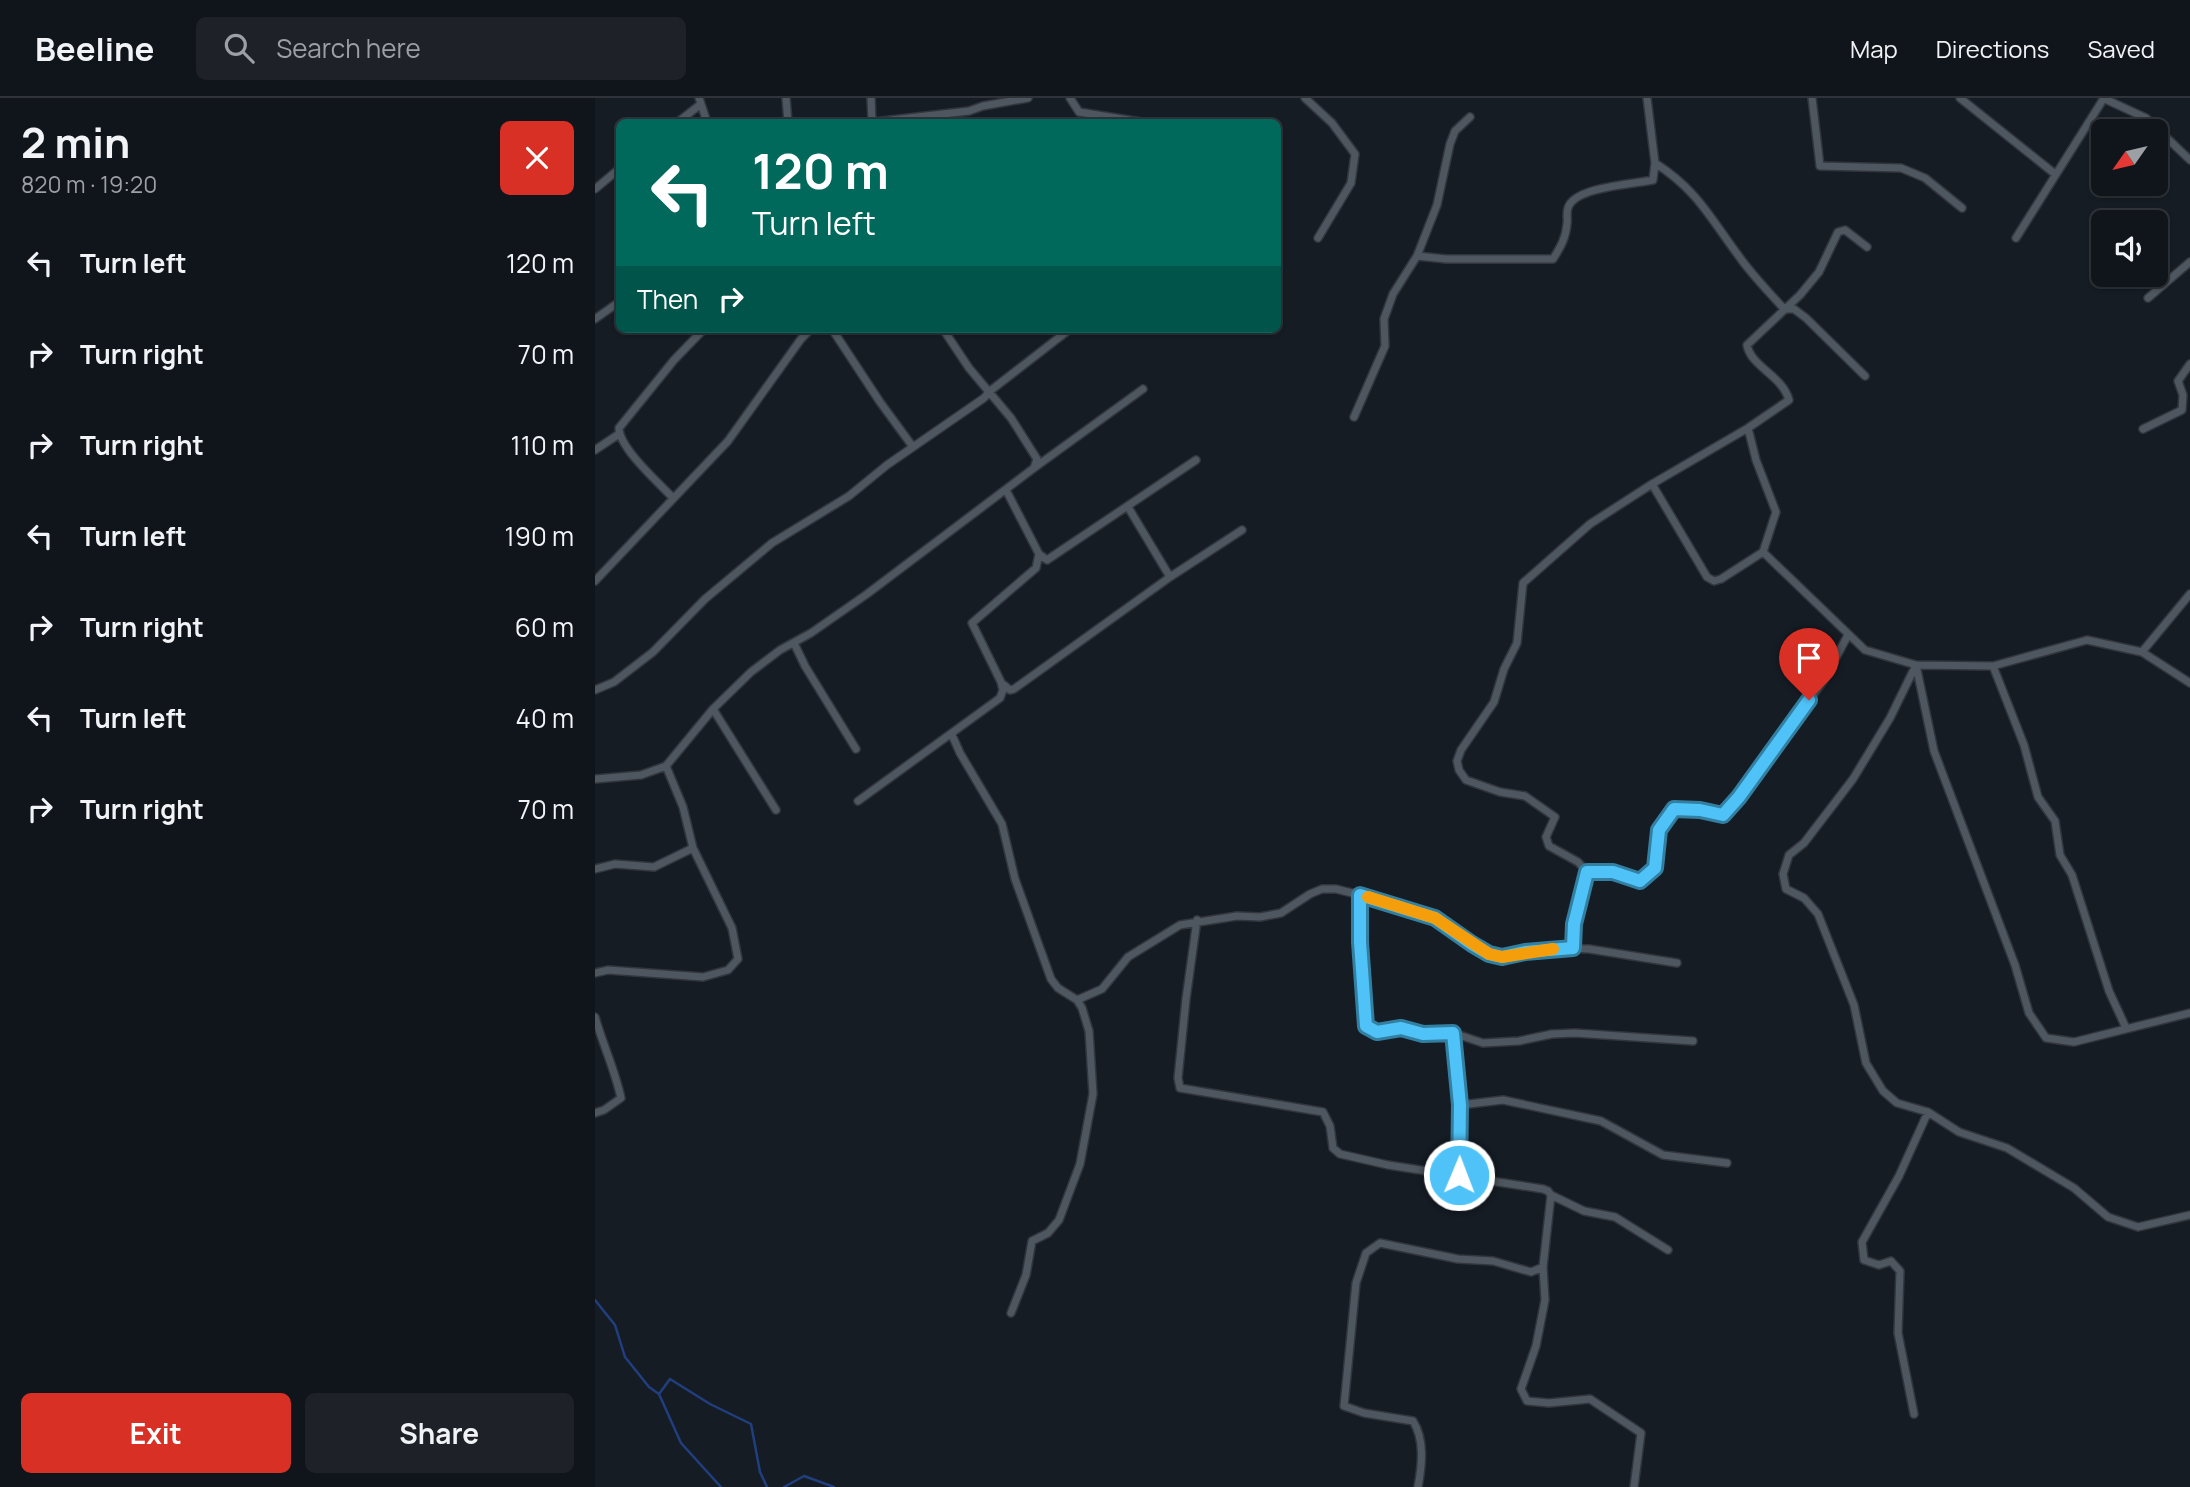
<!DOCTYPE html>
<meta charset="utf-8">
<style>
:root{--surface:#10151b;--page:#1e2228;--text:#f1f3f6;--muted:#9c9fa3;--line:#30343a;--accent:#d93025}
body{margin:0;font-family:Manrope,sans-serif;background:var(--page);color:var(--text);height:100vh;display:flex;flex-direction:column;font-size:26px;white-space:nowrap}
*{box-sizing:border-box;margin:0}
p{font-size:23px;color:var(--muted)}
.icon{flex:none;width:38px;height:38px;fill:none;stroke:currentColor;stroke-width:2;stroke-linecap:round;stroke-linejoin:round}
.map{position:relative;flex:1;overflow:hidden}
.drawer{display:flex;flex-direction:column;background:var(--surface);width:595px}
.drawer>*{flex:none}
.top-card{position:absolute;left:21px;top:21px;width:665px;height:214px;border-radius:10px;box-shadow:0 2px 5px #0004,0 0 0 2px var(--line);background:#00695c;color:#fff;overflow:hidden}
.needle{width:46px;rotate:236deg}
.tools{position:absolute;left:1496px;top:21px;display:grid;gap:14px}
.tools a{display:grid;place-items:center;width:77px;height:77px;border-radius:10px;background:var(--surface);box-shadow:0 2px 5px #0004,0 0 0 2px var(--line);font-size:35px}
.pin{position:absolute;display:grid;place-items:center;width:60px;height:60px;color:#fff;margin:-72px -30px;border-radius:50% 50% 50% 0;rotate:-45deg;box-shadow:0 0 7px #0007}
.pin .icon{rotate:45deg}
.me{position:absolute;width:77px;margin:-38px;rotate:1deg;stroke-linejoin:round;filter:drop-shadow(0 0 5px #0008)}
.turn{display:flex;align-items:center;gap:24px;height:147px;padding:0 21px;font-size:32px}
.turn .icon{width:91px;height:91px;stroke-width:2.5}
.turn b{display:block;font-size:49px;line-height:60px}
.then{display:flex;align-items:center;height:66px;padding:0 21px;background:#0003;gap:14px;font-size:26px}
.round{display:grid;place-items:center;flex:none;width:74px;height:74px;border-radius:10px;background:var(--page)}
.overview{display:flex;align-items:center;justify-content:space-between;height:119px;padding:0 21px}
h1{font-size:42px;font-weight:700;line-height:52px}
.action{display:flex;gap:14px;margin-top:auto;padding:14px 21px}
.action a{flex:1;height:80px;border-radius:10px;background:var(--accent);color:#fff;font-size:28px;font-weight:700;line-height:80px;text-align:center}
.action a+a{background:var(--page);color:var(--text)}
ul{padding:0;list-style:none}
li{display:flex;align-items:center;gap:21px;height:91px;padding:0 21px}
li div{flex:1}
li b{display:block;font-size:26px}
li em{font-style:normal}
header{display:flex;align-items:center;gap:42px;box-sizing:border-box;height:98px;padding:0 35px;background:var(--surface);border-bottom:2px solid var(--line)}
header strong{font-size:33px}
nav{display:flex;gap:38px;margin-inline-start:auto;font-size:24px}
.search{width:490px;height:63px;background:var(--page);display:flex;align-items:center;gap:18px;box-sizing:border-box;padding:0 24px;border-radius:10px;color:var(--muted);font-size:26px}
main{display:flex;flex:1;min-height:0}
.map>svg:first-child{display:block}
.lines{fill:none;stroke-linecap:round;stroke-linejoin:round}
.stream{stroke:#213f7f;stroke-width:2.5}
.minor-casing{stroke:#32363c;stroke-width:10}
.minor{stroke:#4e565f;stroke-width:7}
.route-casing{stroke:#337fa1;stroke-width:18}
.route{stroke:#4fc3f7;stroke-width:12}
.slow{stroke:#f59e0b;stroke-width:12}
</style>
<header>
<strong>Beeline</strong>
<div class="search"><svg class="icon" aria-label="search" viewBox="0 0 24 24"><circle cx="10" cy="10" r="6"/><path d="M15 15l6 6"/></svg>Search here</div>
<nav><a>Map</a><a>Directions</a><a>Saved</a></nav>
</header>
<main>
<section class="drawer">
<div class="overview"><div><h1>2 min</h1><p>820 m · 19:20</p></div><a class="round" style="background:#d93025;color:#fff"><svg class="icon" aria-label="close" viewBox="0 0 24 24"><path d="M6 6l12 12M18 6L6 18"/></svg></a></div>
<ul>
<li><svg class="icon" aria-label="left" viewBox="0 0 24 24"><path d="M17 20v-9H6M10 6l-5 5 5 5"/></svg><div><b>Turn left</b></div><em>120 m</em></li>
<li><svg class="icon" aria-label="right" viewBox="0 0 24 24"><path d="M7 20v-9h11M14 6l5 5-5 5"/></svg><div><b>Turn right</b></div><em>70 m</em></li>
<li><svg class="icon" aria-label="right" viewBox="0 0 24 24"><path d="M7 20v-9h11M14 6l5 5-5 5"/></svg><div><b>Turn right</b></div><em>110 m</em></li>
<li><svg class="icon" aria-label="left" viewBox="0 0 24 24"><path d="M17 20v-9H6M10 6l-5 5 5 5"/></svg><div><b>Turn left</b></div><em>190 m</em></li>
<li><svg class="icon" aria-label="right" viewBox="0 0 24 24"><path d="M7 20v-9h11M14 6l5 5-5 5"/></svg><div><b>Turn right</b></div><em>60 m</em></li>
<li><svg class="icon" aria-label="left" viewBox="0 0 24 24"><path d="M17 20v-9H6M10 6l-5 5 5 5"/></svg><div><b>Turn left</b></div><em>40 m</em></li>
<li><svg class="icon" aria-label="right" viewBox="0 0 24 24"><path d="M7 20v-9h11M14 6l5 5-5 5"/></svg><div><b>Turn right</b></div><em>70 m</em></li>
</ul>
<div class="action"><a>Exit</a><a>Share</a></div>
</section>
<div class="map">
<svg width="1595" height="1389" viewBox="0 0 1595 1389">
<rect width="100%" height="100%" fill="#151c24"/>
<g class="lines">
<path class="stream" d="M0 1202 20 1227 30 1259 54 1289 64 1296 86 1345 126 1389
M64 1296 75 1281 115 1306 156 1326 165 1374 172 1389
M189 1389 209 1378 239 1389"/>
<g class="minor-casing">
<path id="minor" d="M104 0 112 24
M191 0 193 24
M276 0 277 24
M475 0 484 14 546 24
M710 0 737 25 760 56 756 85 723 140
M1052 0 1060 65C1102 92 1114 118 1143 157 1156 176 1174 194 1189 211H1199L1211 220 1270 278
M1217 0 1225 68 1306 70 1330 80 1367 110
M1365 0 1460 76
M1510 1 1551 20 1595 62
M875 19 860 33 855 46 842 107 822 158 851 161H958C965 150 971 140 972 126 973 121 971 115 973 110 979 89 1038 86 1058 82L1060 65
M83 24 106 6
M279 24 374 13 388 8 433 0
M0 91 24 71
M1421 140 1509 0
M1272 149 1250 132 1243 134 1224 174 1205 197 1152 247C1156 269 1187 277 1194 302L1153 330 1161 362 1181 414 1168 454 1270 552 1321 567 1398 568 1492 542 1547 554 1595 496
M1553 200 1595 164
M0 221 24 204
M237 231 285 304 318 349
M759 319 790 248 789 221 798 196 822 158
M1548 331 1587 312 1588 297 1583 283 1595 266
M0 352 24 336
M439 370 548 291
M1057 386 1112 479 1119 483 1126 481 1168 454
M411 392 444 456 452 462 601 362
M78 400C64 385 24 350 24 330L79 262 109 231
M533 409 575 479
M0 483 133 343 206 241 216 231
M199 545 210 568 261 651
M1547 554 1595 585
M1398 568 1429 647 1443 699 1460 723 1465 757 1477 777 1514 893 1531 930
M409 587 415 592 419 591 575 479 647 432
M0 592 19 584 58 554 110 501 177 445 254 398 292 367 389 300 395 293 475 231
M118 611 181 712
M357 637 365 655 407 726 420 781 456 881 463 890 482 902 487 910 494 933 498 996 485 1066 464 1122 453 1135 437 1143 431 1177 416 1215
M0 681 46 677 71 668 118 611 156 574 185 552 216 535 272 496 439 370 442 361 416 320 374 270 348 231
M263 703 405 600 408 592 406 584 377 525 441 470 444 456
M0 771 20 766 59 769 98 750 88 709 71 668
M992 774H1018L1045 783 1060 770 1064 732 1079 711 1106 712 1128 717 1144 699 1229 582 1253 537
M765 797V844L771 928 782 934 806 930 828 936 858 935 888 945 924 943 957 936 980 935 1098 943
M602 822 591 901 583 980 585 990 728 1014 735 1028 738 1050 745 1056 793 1067 948 1091 953 1093 956 1097 948 1169 936 1174 898 1163 863 1161 785 1145 771 1155 761 1185 749 1308 769 1315 818 1323C830 1342 827 1367 823 1389
M978 850 980 826 992 774 983 764 954 748 951 739 960 719 930 698 905 694 871 682 864 672 862 663 866 652 899 604 909 571 922 545 928 485 995 426 1057 386 1153 330
M0 875 13 872 108 879 133 872 143 861 137 830 98 750
M482 902 507 891 533 859 585 827 642 818 665 819 686 815 715 796 727 791H741L765 797 840 820 877 846 894 856 907 859 930 854 965 850 994 851 1082 865
M1595 915 1479 944 1451 940 1434 915 1420 867 1339 653 1321 567 1295 620 1258 681 1209 745 1194 757 1188 776 1191 791 1209 800 1223 816 1259 907 1271 965 1288 993 1302 1005 1333 1014 1364 1034 1412 1050 1479 1090 1513 1119 1543 1129 1595 1117
M0 919C8 947 20 972 26 1000L9 1012 0 1015
M858 935 865 1007 864 1077
M865 1007 908 1002 1006 1023 1068 1057 1132 1065
M956 1097 989 1113 1020 1119 1073 1152
M948 1169 950 1202 941 1248 926 1291 932 1303 954 1305 995 1301 1046 1335 1039 1389
M1319 1316 1303 1235 1305 1173 1296 1163 1284 1167 1269 1162 1267 1144 1304 1078 1333 1014"/>
</g>
<use href="#minor" class="minor"/>
</g>
<g class="lines">
<g class="route-casing">
<path id="route" d="M864 1077 865 1007 858 935 828 936 806 930 782 934 771 928 765 844V797L840 820 877 846 894 856 907 859 930 854 978 850 979 826 992 774H1018L1045 783 1060 770 1064 732 1079 711 1105 712 1128 717 1144 699 1214 602"/>
</g>
<use href="#route" class="route"/>
<path class="slow" d="M773 799 840 820 894 856 907 859 958 851"/>
</g>
</svg>
<div class="tools">
<a><svg class="needle" viewBox="-14 -14 28 28"><path d="M0-13l5 13h-10z" fill="#e53935"/><path d="M0 13l5-13h-10z" fill="#9c9fa3"/></svg></a>
<a><svg class="icon" aria-label="sound" viewBox="0 0 24 24"><path d="M4 9h4l5-4v14l-5-4H4zM17 9q2 3 0 6"/></svg></a>
</div>
<div class="pin" style="left:1214px;top:602px;background:#d93025"><svg class="icon" aria-label="arrive" viewBox="0 0 24 24"><path d="M6 21V4h12l-3 4 3 4H6"/></svg></div>
<svg class="me" style="left:864px;top:1077px" viewBox="-20 -20 40 40"><circle r="17" fill="#4fc3f7" stroke="#fff" stroke-width="3"/><path d="M0-11L8 9 0 5-8 9z" fill="#fff"/></svg>
<div class="top-card">
<div class="turn"><svg class="icon" aria-label="left" viewBox="0 0 24 24"><path d="M17 20v-9H6M10 6l-5 5 5 5"/></svg><div><b>120 m</b>Turn left</div></div>
<div class="then">Then<svg class="icon" aria-label="right" viewBox="0 0 24 24"><path d="M7 20v-9h11M14 6l5 5-5 5"/></svg></div>
</div>
</div>
</main>
